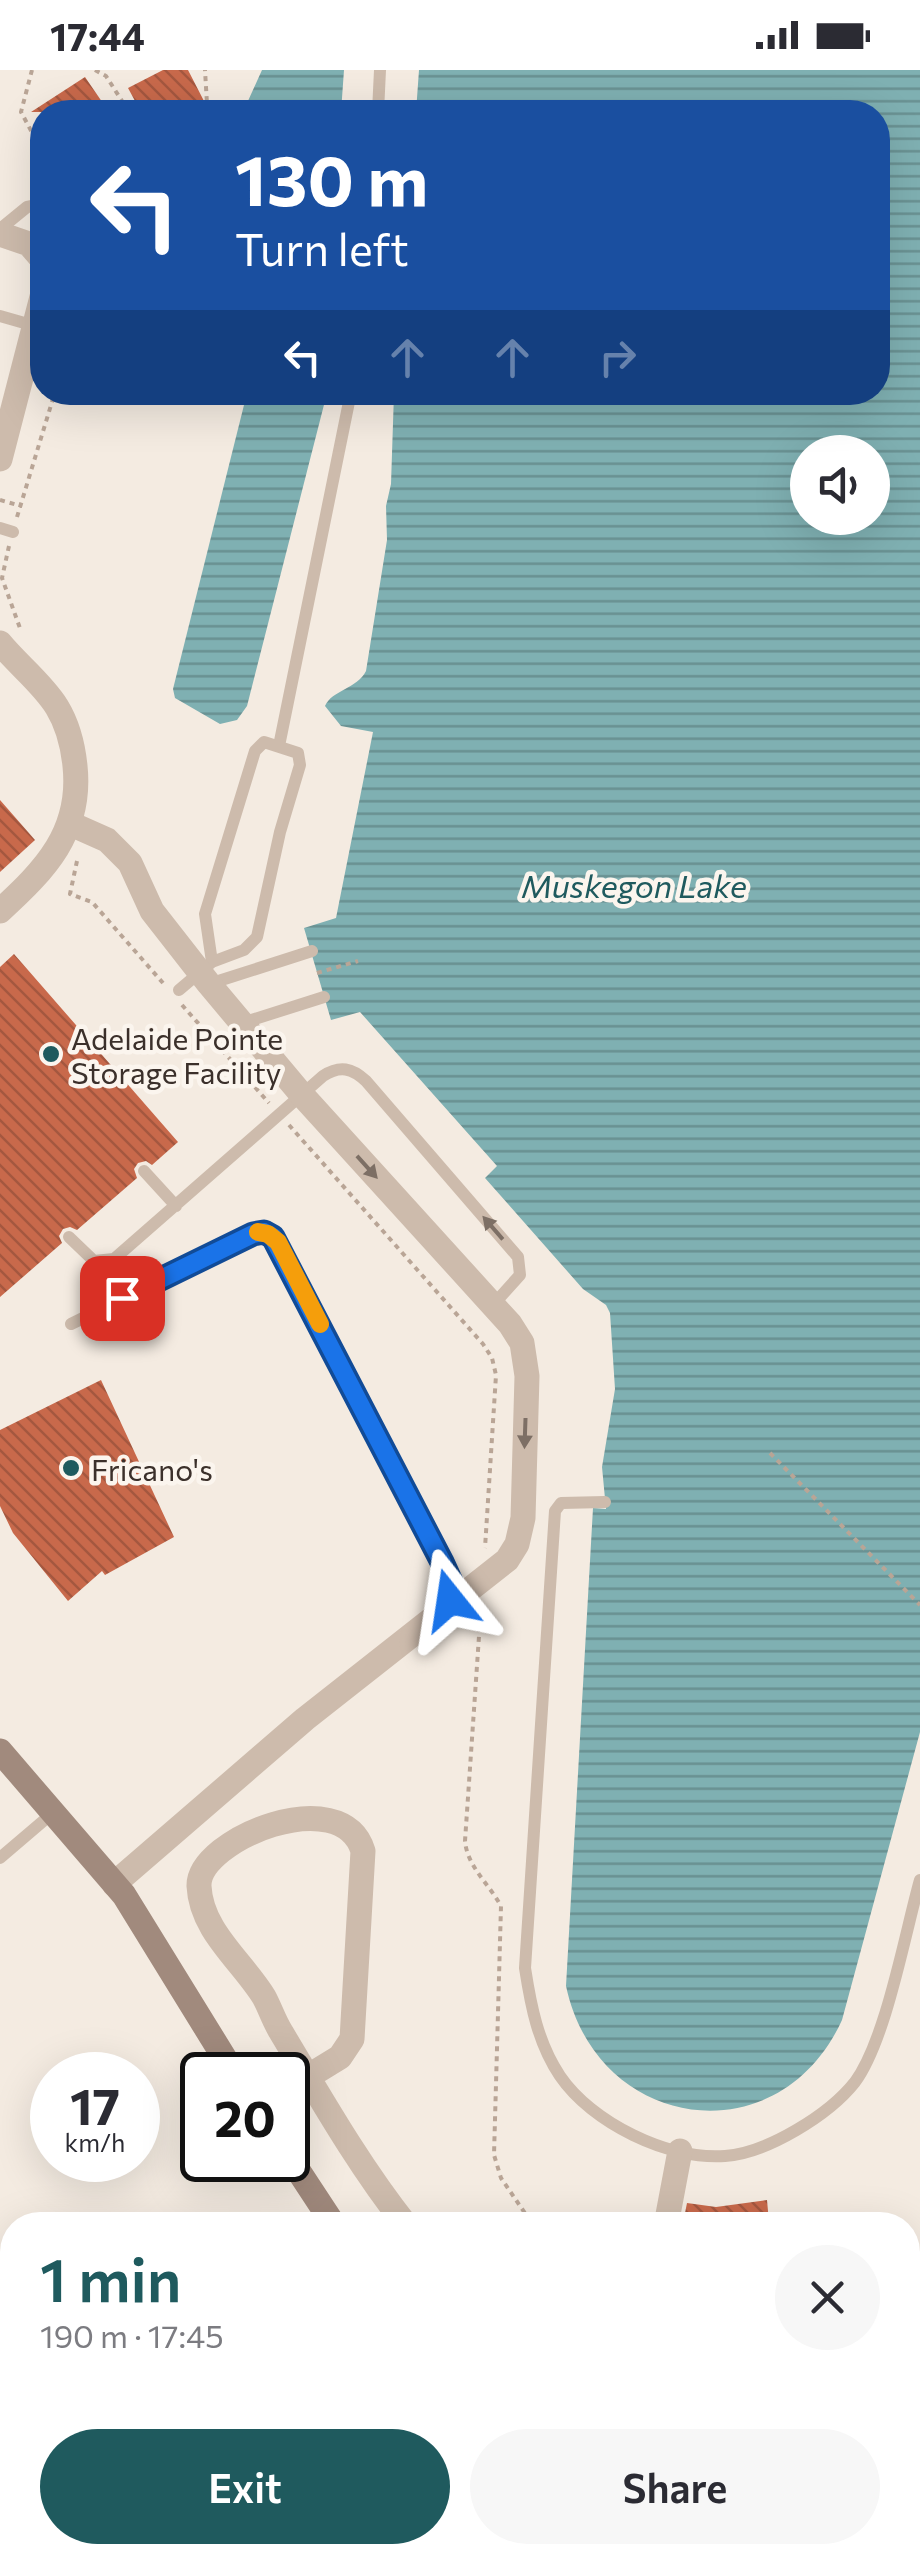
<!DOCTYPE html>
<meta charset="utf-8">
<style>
:root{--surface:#fff;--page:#f7f7f7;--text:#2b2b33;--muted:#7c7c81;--accent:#1f5a5e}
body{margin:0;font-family:Commissioner,sans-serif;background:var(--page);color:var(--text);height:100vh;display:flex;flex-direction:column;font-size:38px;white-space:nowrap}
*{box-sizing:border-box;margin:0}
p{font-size:32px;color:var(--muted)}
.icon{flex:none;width:55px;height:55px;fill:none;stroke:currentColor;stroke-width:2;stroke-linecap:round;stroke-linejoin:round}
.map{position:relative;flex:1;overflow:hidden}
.panel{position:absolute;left:0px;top:2142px;width:920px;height:352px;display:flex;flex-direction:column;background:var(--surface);border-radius:40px 40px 0 0;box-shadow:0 10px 40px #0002}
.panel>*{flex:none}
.guide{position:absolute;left:30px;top:30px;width:860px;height:305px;border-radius:40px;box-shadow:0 10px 40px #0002;background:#1a4fa0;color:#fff;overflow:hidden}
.buttons{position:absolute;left:790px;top:365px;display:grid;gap:20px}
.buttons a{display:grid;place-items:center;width:100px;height:100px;border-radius:50%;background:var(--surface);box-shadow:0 10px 40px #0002;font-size:50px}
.speed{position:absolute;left:30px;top:1982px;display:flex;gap:20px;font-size:50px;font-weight:700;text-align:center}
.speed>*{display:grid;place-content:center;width:130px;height:130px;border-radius:50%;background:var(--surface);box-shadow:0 10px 40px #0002;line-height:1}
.speed small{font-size:25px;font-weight:400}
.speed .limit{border:5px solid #111;border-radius:15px;background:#fff;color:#111}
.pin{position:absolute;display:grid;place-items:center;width:85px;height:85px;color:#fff;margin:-42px;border-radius:20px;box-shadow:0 5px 15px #0006}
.me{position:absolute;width:110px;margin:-55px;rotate:345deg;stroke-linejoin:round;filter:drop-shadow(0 0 8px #0008)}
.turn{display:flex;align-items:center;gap:35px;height:210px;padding:0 40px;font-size:45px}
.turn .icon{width:130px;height:130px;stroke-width:2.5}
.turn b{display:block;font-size:70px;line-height:85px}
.lanes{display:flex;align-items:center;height:95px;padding:0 40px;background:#0003;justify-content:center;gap:50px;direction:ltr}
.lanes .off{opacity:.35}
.round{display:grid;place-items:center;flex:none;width:105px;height:105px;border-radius:52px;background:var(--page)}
.headline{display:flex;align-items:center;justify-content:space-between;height:170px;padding:0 40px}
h1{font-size:60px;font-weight:600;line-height:75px;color:var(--accent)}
.primary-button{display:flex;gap:20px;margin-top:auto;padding:20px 40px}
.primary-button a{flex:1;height:115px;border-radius:60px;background:var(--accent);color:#fff;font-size:40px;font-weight:600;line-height:115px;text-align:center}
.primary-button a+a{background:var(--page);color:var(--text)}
.status{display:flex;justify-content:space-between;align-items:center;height:70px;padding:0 50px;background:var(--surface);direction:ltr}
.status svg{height:28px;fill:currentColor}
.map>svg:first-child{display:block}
.park{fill:#b8c4a0}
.water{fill:url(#water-rules);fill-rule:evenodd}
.building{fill:url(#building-back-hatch)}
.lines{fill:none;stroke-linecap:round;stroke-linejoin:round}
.path{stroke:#b9a596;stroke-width:4;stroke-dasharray:5 5;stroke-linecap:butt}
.lane{stroke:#cdbbac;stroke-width:12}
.street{stroke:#cdbbac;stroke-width:25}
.secondary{stroke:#a18a7d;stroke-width:25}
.oneway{fill:#7d6f65}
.route-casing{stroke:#114b97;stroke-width:25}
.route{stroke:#1a73e8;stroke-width:18}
.slow{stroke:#f59e0b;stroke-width:18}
.poi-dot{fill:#1f5a5e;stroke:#fbf5ee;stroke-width:4}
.labels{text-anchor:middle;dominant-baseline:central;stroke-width:9;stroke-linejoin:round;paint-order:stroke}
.poi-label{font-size:30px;fill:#3b302b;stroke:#fbf5ee;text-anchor:start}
.water-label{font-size:32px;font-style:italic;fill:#1f5a5e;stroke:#fbf5ee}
</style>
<div class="status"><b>17:44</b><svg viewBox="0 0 49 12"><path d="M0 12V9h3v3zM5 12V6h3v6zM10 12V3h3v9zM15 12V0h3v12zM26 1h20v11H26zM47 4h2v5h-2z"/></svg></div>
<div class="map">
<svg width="920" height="2494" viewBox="0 0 920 2494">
<defs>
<pattern id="water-rules" width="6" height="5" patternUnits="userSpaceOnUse" patternTransform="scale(2.5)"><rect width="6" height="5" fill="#7fb0b2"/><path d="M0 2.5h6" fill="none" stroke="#699091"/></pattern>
<pattern id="building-back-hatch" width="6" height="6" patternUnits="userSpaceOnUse" patternTransform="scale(2.5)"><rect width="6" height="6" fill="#c8694b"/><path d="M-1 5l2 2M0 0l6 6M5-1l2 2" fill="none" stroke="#a4573f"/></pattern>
</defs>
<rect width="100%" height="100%" fill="#f4ebe1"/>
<path class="park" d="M920 2311V2468L908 2467V2326Z"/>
<path class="water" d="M262 0H344L341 42H243Z
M419 0H920V1662L842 1950C779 2088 597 2062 566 1916L593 1438 606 1439 602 1397 615 1319 610 1243 606 1235 583 1219 485 1108 497 1096 360 942 331 950 304 858 336 848 373 662 341 656 325 636C332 620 357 619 366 601L387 470 386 436 391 414 394 323 878 322V42H416ZM808 382H872V448H808Z
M247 323H327L247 636 237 650 220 654 175 628 173 619Z"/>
<path class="building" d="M163 0H188L205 33 186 42H141L128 18Z
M85 7 109 42H31Z
M0 730 35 770 0 802Z
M14 884 178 1072 152 1095 146 1091 138 1093 134 1099 137 1108 77 1160 70 1157 63 1159 59 1166 62 1173 0 1227V897Z
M101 1310 174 1467 105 1505 102 1501 68 1531 13 1463 0 1436V1360Z
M767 2130 769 2152 754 2155 683 2153 687 2133 716 2137Z"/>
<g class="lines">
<path class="path" d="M32 0 21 42 42 81
M95 0 106 6 129 42
M192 42 207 34 205 0
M0 430 21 436
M17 447 55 322
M9 476 2 508 21 561
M77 791 70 824 92 832 163 913
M317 903 358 891
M182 935 269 1033
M289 1055 483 1274 492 1288 496 1305 485 1478
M770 1383 920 1535
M481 1537 465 1771C467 1796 489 1814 501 1836L494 2085 501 2108 533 2155
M908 2395 920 2400
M908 2434 920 2432"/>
<path class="lane" d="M378 42 380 0
M0 159 27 137 42 134
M0 246 35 256
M0 458 13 462
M279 676 351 322
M209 914 312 881
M179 920 212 892 244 880 257 867 280 762 300 695 298 683 264 672 255 681 205 844 212 892
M242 953 324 927
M144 1101 176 1136
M69 1167 94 1191 114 1189 323 1006C340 995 352 998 366 1011L518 1187 520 1205 493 1235
M71 1254 253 1164 268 1163 281 1178 442 1492 452 1514 451 1530
M605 1432 561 1433 555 1441 525 1898C531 1937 538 1973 560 2006 592 2053 668 2090 725 2086 767 2083 829 2045 855 2012 886 1970 905 1863 920 1810
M0 1788 55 1741
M0 2262 12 2264
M0 2422 12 2411"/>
<path class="street" d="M0 164 29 174 42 189
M0 389 42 227
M0 573C18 595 42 613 57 637 68 655 73 676 75 696 82 762 45 800 0 841
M71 754 107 770 130 793 152 841 209 914 302 1025 510 1254 522 1273 527 1306 523 1448 517 1474 507 1490 305 1649 114 1814
M309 2006 340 1987 352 1969 363 1781C342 1711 198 1769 199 1816 201 1861 242 1891 264 1927 270 1938 274 1951 281 1962 320 2027 359 2096 406 2155
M666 2155 680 2081"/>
<path class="secondary" d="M0 1681 124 1825 235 2005
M288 2085 334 2155
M769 2482 811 2494
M408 2494 420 2482"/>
</g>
<defs><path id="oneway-solid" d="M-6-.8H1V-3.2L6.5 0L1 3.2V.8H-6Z" transform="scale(2.5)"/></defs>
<g class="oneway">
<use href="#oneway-solid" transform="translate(367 1097) rotate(48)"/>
<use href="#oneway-solid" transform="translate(493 1158) rotate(-131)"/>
<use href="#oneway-solid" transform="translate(525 1363) rotate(92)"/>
</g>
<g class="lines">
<g class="route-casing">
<path id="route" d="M122 1228 253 1164 264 1162 273 1167 442 1492 452 1514 450 1530"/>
</g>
<use href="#route" class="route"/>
<path class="slow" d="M258 1162 268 1164 278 1172 320 1254"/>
</g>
<g class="poi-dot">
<circle cx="51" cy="984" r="10"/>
<circle cx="71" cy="1398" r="10"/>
</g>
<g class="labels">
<g class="poi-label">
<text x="71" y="967">Adelaide Pointe<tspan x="71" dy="34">Storage Facility</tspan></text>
<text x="91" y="1398">Fricano's</text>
</g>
<g class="water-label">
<text x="634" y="815">Muskegon Lake</text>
</g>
</g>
</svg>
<div class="buttons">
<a><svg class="icon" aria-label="sound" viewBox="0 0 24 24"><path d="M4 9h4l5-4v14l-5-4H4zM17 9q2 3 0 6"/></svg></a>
</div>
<div class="speed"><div>17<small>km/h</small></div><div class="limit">20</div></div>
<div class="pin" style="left:122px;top:1228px;background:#d93025"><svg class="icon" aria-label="arrive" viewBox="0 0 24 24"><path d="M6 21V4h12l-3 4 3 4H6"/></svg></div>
<svg class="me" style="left:450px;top:1530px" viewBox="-20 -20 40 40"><path d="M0-17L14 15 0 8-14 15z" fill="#1a73e8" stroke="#fff" stroke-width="4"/></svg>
<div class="guide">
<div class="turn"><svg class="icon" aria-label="left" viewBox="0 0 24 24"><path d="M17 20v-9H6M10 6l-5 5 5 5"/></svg><div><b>130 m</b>Turn left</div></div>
<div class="lanes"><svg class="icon" aria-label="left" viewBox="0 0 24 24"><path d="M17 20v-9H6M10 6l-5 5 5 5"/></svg><svg class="icon off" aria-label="ahead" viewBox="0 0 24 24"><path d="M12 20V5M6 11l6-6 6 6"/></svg><svg class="icon off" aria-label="ahead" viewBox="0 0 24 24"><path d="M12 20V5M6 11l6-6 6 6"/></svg><svg class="icon off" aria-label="right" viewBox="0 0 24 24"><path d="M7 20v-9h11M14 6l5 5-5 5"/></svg></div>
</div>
<section class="panel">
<div class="headline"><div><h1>1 min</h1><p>190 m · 17:45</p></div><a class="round"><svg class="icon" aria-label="close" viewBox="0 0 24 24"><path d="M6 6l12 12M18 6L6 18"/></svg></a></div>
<div class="primary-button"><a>Exit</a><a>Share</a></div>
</section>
</div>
